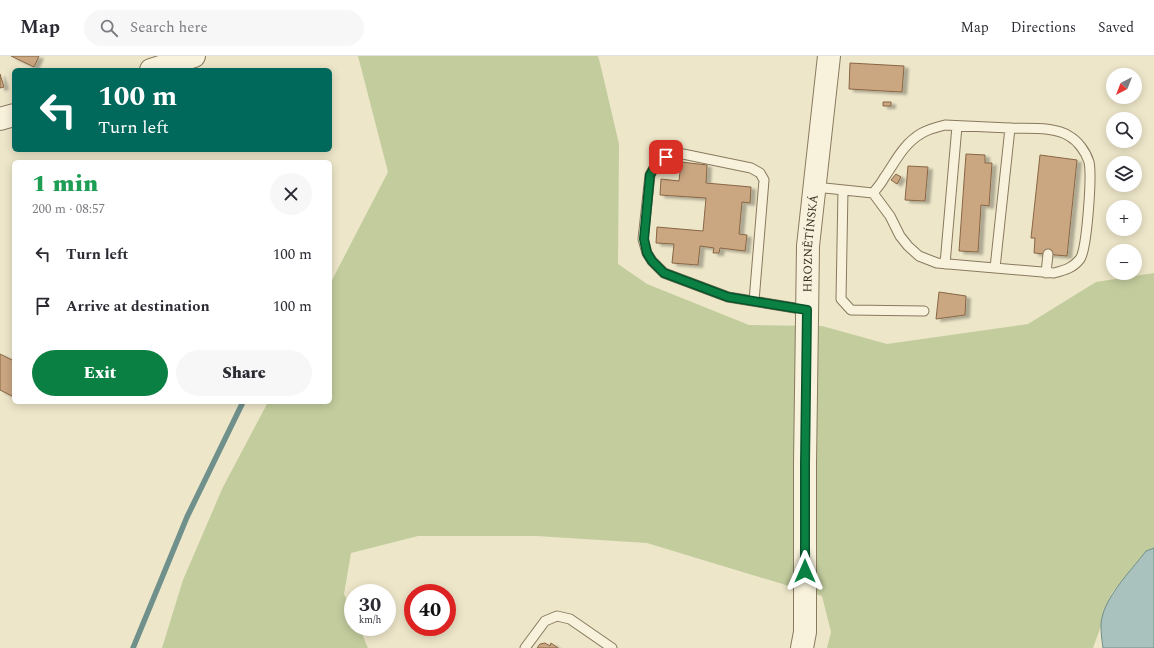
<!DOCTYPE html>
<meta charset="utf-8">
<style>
:root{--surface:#fff;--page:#f7f7f7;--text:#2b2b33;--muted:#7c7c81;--line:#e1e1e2;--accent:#0b8043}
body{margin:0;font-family:Spectral,serif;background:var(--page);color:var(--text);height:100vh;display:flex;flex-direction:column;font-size:15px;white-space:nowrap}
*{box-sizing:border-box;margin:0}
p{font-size:13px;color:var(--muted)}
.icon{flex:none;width:22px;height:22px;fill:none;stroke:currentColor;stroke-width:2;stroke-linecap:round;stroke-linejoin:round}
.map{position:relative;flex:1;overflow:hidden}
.side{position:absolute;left:12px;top:104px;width:320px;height:244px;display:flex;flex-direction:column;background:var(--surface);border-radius:6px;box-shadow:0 2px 10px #0003}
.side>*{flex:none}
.hud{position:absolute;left:12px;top:12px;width:320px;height:84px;border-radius:6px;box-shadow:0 2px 10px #0003;background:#00695c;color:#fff;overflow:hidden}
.needle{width:26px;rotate:222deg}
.tools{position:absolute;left:1106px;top:12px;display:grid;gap:8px}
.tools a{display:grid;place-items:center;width:36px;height:36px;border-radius:50%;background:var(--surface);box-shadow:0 2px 10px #0003;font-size:20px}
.speed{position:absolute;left:344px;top:528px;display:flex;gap:8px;font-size:20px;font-weight:700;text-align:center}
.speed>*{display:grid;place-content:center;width:52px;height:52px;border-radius:50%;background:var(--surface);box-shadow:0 2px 10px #0003;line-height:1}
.speed small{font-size:10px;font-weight:400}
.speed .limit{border:6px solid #d22;background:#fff;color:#111}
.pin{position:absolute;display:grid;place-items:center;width:34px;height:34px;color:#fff;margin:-17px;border-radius:8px;box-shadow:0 2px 6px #0006}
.me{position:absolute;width:44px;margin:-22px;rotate:0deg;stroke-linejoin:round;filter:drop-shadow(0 0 3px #0008)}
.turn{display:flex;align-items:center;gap:14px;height:84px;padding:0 20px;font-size:18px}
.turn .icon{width:52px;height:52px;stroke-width:2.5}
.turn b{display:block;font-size:28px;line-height:34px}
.round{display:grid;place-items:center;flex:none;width:42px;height:42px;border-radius:21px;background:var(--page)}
.overview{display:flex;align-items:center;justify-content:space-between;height:68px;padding:0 20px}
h1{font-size:24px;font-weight:800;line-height:30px;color:#1e9e55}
.primary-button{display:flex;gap:8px;margin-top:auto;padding:8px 20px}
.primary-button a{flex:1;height:46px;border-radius:24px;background:var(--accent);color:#fff;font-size:16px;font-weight:800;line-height:46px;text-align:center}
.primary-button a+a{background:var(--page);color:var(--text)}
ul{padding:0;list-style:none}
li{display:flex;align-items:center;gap:12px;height:52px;padding:0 20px}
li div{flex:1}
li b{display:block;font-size:15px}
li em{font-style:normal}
header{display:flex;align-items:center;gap:24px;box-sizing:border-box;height:56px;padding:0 20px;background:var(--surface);border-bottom:1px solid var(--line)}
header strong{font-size:19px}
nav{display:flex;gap:22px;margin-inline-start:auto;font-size:14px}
.search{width:280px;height:36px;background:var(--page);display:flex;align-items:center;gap:10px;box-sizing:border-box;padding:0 14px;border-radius:22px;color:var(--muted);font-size:15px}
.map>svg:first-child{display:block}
.green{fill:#c2cc9d}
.water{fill:#aac2bd;stroke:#70908b}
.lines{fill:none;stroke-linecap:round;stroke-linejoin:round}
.stream{stroke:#70908b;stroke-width:5.5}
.building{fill:#caa681;stroke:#886645;filter:url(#shadow)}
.service-casing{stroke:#89795e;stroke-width:11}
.tertiary-casing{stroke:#89795e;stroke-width:24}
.service{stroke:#f8f2dc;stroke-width:9}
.tertiary{stroke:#f8f2dc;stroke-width:22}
.route-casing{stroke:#07532c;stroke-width:10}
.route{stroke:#0b8043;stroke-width:7}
.labels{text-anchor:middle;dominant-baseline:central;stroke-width:4;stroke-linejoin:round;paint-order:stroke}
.street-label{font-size:12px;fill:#3a3021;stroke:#f5efd9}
</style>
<header>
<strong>Map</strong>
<div class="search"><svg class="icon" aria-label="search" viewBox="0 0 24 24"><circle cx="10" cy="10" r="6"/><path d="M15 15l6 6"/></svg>Search here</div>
<nav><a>Map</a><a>Directions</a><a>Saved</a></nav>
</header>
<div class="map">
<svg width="1154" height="592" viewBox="0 0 1154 592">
<defs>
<filter id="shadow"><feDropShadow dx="4.5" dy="2.5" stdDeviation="1" flood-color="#0004"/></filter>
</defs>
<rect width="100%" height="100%" fill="#ede6c9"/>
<path class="green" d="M358 0H598L600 7 619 88 618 208 647 228 749 269 822 270 887 288 1028 268 1096 226 1154 217V492L1146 495 1112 537 1103 559 1101 570 1093 592H827L831 576 822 540 647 487 537 480H418L351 497 344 538 353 559V571H359L368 592H162L183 524 223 431 268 346H330V228L388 116Z"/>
<path class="water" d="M1154 492V592H1103C1102 585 1101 577 1101 570 1101 544 1131 515 1146 495Z"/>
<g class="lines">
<path class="stream" d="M133 592 187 461 243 346"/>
</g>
<path class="building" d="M11 0H39L34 11Z
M850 7 904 10 902 36 849 33Z
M0 18 4 31 0 32Z
M883 46H891V50H883Z
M966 98 985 99V107H992L989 150 981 149 978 196 959 195Z
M1040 99 1077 104 1067 200 1034 197 1035 182H1031Z
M681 106 707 109 706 127 751 131 750 147 742 146 739 178 747 179 745 195 720 192 719 197H713L714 192 700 190 698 209 672 207 674 188 656 187 657 171 703 175 706 142 660 139 661 123 679 125Z
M908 110 928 111 925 145 905 144Z
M896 118 901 121 897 128 891 124Z
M939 236 966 240 965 259 936 263Z
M0 298 14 305V341L0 334Z
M545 587 550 590 551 587 558 592H537L540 588Z"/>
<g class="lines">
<g class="service-casing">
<path id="service" d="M815 131 873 137 890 160 900 180 908 190 919 200 937 207 1054 217C1065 214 1073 212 1080 203 1087 193 1092 120 1089 106 1086 96 1078 85 1069 80 1054 70 1027 73 1009 72 988 71 967 70 945 69 937 71 929 73 922 77 903 88 896 105 884 122 881 128 877 132 873 137
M843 134 841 243 851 254 924 255
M945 208 957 70
M995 212 1010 72
M1046 217 1048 198
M754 245 764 124 760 117 751 112 683 98 666 101 654 112 650 119 643 183 647 197 652 205 664 217 728 241 807 254
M525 592 545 565 557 560 570 563 612 592"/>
</g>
<g class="tertiary-casing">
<g id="tertiary">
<path d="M151 14 194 0"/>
<path d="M0 63 14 59"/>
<path id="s1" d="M802 592 805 576V408L808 190 829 0"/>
</g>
</g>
<use href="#service" class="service"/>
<use href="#tertiary" class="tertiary"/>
</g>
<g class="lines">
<g class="route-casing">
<path id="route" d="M666 101 654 112 650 119 644 183 647 197 652 205 664 217 728 241 807 254 805 408V515"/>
</g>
<use href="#route" class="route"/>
</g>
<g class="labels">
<g class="street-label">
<text stroke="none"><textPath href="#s1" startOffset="405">HROZNĚTÍNSKÁ</textPath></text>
</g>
</g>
</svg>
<div class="tools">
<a><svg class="needle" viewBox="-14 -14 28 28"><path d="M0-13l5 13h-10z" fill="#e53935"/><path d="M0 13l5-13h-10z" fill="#7c7c81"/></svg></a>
<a><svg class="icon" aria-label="search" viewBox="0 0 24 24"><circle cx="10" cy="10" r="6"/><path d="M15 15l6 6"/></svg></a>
<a><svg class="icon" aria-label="layers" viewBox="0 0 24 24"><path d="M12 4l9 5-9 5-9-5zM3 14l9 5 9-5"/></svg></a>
<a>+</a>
<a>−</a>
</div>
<div class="speed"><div>30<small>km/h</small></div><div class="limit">40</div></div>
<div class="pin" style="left:666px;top:101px;background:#d93025"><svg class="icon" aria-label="arrive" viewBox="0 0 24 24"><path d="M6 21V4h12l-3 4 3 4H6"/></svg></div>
<svg class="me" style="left:805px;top:515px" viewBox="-20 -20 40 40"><path d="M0-17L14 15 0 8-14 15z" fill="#0b8043" stroke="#fff" stroke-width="4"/></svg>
<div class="hud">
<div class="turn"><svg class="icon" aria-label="left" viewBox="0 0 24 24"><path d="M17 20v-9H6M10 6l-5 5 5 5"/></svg><div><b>100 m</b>Turn left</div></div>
</div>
<section class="side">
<div class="overview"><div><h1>1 min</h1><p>200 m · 08:57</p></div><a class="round"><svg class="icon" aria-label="close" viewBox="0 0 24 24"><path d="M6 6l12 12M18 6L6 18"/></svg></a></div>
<ul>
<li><svg class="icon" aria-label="left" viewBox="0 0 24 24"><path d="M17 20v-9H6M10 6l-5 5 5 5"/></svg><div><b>Turn left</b></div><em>100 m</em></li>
<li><svg class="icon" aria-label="arrive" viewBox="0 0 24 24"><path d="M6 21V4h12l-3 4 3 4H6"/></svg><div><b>Arrive at destination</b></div><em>100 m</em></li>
</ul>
<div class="primary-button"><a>Exit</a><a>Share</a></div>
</section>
</div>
